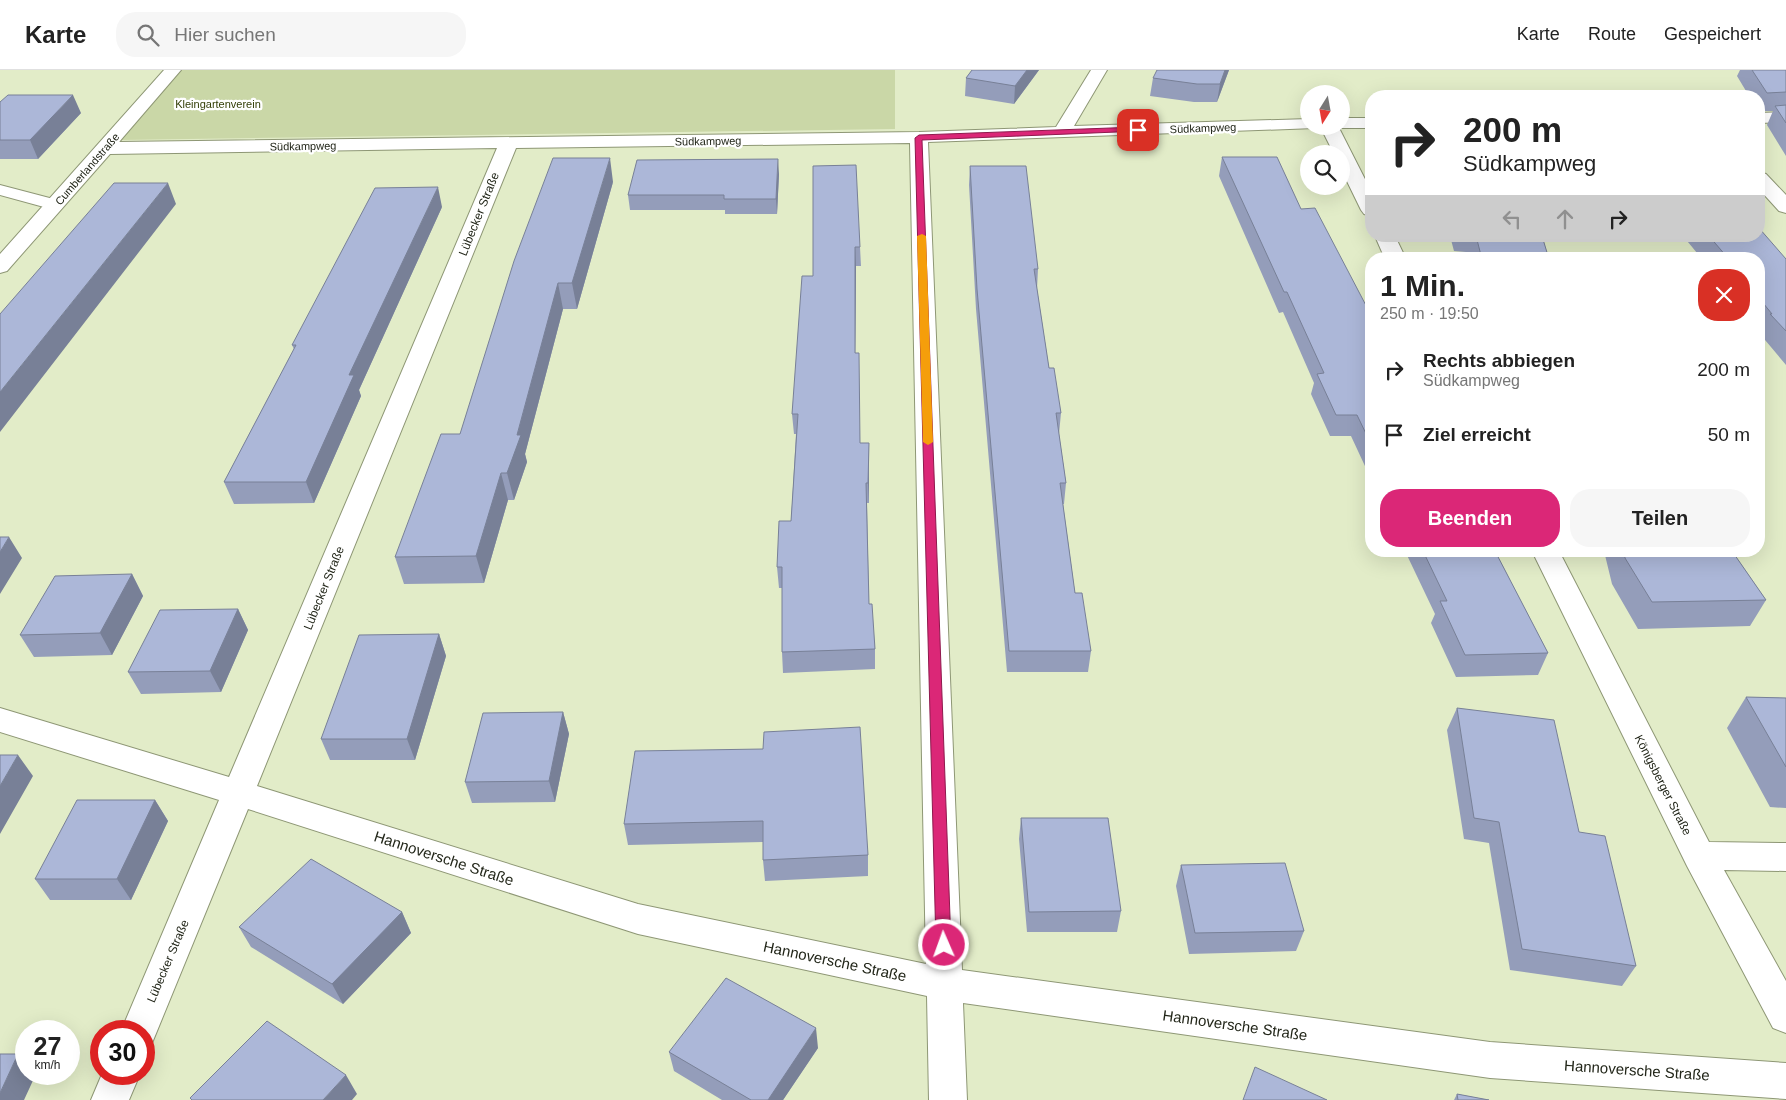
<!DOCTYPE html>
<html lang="de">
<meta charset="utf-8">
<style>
:root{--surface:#fff;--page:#f6f6f6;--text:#222;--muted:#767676;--line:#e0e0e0;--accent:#db2777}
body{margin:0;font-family:Arial,sans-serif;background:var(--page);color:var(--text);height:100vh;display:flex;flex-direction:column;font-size:19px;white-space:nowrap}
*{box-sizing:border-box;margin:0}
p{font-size:16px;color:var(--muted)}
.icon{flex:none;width:28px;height:28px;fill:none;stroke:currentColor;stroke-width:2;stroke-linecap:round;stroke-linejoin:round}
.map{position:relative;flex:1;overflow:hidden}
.drawer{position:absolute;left:1365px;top:182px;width:400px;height:305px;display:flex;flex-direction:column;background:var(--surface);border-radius:20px;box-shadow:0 5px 20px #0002}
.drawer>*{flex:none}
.banner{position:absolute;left:1365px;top:20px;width:400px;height:152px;border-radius:20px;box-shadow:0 5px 20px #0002;background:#fff;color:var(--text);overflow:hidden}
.needle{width:32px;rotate:191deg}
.fabs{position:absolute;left:1300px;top:15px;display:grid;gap:10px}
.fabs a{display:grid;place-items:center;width:50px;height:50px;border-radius:50%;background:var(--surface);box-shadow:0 5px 20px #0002;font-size:25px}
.speed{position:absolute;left:15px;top:950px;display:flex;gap:10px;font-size:25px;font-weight:700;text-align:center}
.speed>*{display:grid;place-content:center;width:65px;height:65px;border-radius:50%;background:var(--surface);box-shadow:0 5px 20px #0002;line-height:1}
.speed small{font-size:12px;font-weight:400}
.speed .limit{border:8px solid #d22;background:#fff;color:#111}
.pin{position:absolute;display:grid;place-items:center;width:42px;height:42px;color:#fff;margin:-21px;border-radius:10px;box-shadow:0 2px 8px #0006}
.me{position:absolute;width:55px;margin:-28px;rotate:358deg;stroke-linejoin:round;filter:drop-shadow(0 0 4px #0008)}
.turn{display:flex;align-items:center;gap:18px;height:105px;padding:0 15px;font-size:22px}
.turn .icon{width:65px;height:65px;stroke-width:2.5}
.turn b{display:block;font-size:35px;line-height:42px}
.lanes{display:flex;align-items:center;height:48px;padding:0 15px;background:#0003;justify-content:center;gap:25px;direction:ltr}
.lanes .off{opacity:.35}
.round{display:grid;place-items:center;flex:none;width:52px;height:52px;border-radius:20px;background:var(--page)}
.headline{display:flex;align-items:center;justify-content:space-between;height:85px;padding:0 15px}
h1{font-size:30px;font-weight:800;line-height:38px}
.cta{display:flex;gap:10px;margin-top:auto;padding:10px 15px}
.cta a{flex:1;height:58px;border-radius:20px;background:var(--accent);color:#fff;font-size:20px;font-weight:800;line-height:58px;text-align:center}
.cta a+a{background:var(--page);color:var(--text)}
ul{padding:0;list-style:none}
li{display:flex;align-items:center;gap:15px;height:65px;padding:0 15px}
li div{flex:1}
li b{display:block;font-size:19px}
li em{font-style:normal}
header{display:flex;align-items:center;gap:30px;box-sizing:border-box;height:70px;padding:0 25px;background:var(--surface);border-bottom:1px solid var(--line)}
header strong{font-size:24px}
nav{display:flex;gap:28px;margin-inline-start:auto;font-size:18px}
.search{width:350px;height:45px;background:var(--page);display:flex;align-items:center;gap:12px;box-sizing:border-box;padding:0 18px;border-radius:20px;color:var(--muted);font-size:19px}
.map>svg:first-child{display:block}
.green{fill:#cad7a7}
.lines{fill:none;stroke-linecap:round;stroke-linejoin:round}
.service-casing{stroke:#8e9775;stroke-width:2}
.minor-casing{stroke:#8e9775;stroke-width:2}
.service{fill:#fff;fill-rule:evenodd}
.minor{fill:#fff;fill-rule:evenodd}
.wall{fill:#949dba}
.shaded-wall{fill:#788097}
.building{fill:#acb7d8;stroke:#788097}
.route{fill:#db2777;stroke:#8e194d}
.slow{fill:#f59e0b}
.labels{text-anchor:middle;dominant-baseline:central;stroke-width:4.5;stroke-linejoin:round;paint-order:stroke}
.far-park-label{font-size:11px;fill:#333e06;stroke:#fff}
.far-street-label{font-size:11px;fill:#222619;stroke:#fff}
.street-label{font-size:12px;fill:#222619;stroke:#fff}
.near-street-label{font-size:15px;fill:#222619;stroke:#fff}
</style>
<header>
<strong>Karte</strong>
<div class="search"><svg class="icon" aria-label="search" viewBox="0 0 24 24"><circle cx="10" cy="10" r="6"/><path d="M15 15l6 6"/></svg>Hier suchen</div>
<nav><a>Karte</a><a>Route</a><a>Gespeichert</a></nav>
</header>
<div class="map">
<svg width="1786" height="1030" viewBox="0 0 1786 1030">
<rect width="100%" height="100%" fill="#e2ecc8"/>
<path class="green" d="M181 0H895V59L121 70Z"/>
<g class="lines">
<g class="service-casing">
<path id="service" d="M0 115 61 131 64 135 61 139 55 140 0 125Z"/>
</g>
<g class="minor-casing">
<path id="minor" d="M164 0H181L119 72 919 62 1056 57 1091 0H1107L1074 56 1309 49V56H1316L1315 58 928 72 962 900 1490 972 1786 993V1029L1490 1008 963 933 967 1030H929L927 926 638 864 248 739 157 961 152 973 144 976V961H121L219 730 0 662V638L229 707 497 78 110 84 7 201 0 203V184ZM910 73 926 894 638 834 257 716 516 78Z
M1786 42V52L1759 53V43Z
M1341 48H1371V58H1339L1371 121V146L1364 144 1361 140 1341 99V84H1334L1320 56H1341Z
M1759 102 1766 104 1786 125V143L1779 141 1759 119Z
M1375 166H1395L1406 189H1385Z
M1532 481H1559L1709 772 1786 773V801L1724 800 1786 911V963L1773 958 1687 796Z
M102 1004H140L129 1030H91Z"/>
</g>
<use href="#service" class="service"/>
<use href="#minor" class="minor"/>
</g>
<path class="wall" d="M972 0H1039L1014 34 965 26 966 8Z
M1229 0 1217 32H1194L1150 26 1153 8Z
M1740 0H1786V86L1767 55 1773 41H1759V26H1749L1737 6Z
M0 32 81 43 38 89H0Z
M1222 87 1301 139 1371 245V409L1351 366H1330L1311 324 1314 313 1283 242 1279 243 1219 106Z
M813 96 860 177 861 196H856L855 283 860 373H869V433H867L869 534 875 579V599L783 603 782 582V518H779L777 497 791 451 796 364H794L792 344 813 206Z
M970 96 1038 199 1037 219 1049 298 1061 343 1059 364 1066 413 1064 434H1063L1075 523 1091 581 1088 602H1007L976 239 969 115Z
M779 104 777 144H725V140H630L628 125Z
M613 112 577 239H563L525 384 527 392 514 430H508L484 513 404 514 395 487Z
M442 137 359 320 361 326 314 433 234 434 224 412 294 279 292 275Z
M1450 166H1542L1549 189H1468L1466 182 1454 181Z
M1683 166H1759L1786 189V295L1760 264 1761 263 1759 261V189H1702Z
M1405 481H1495L1548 583 1538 605 1456 607 1431 553 1435 544Z
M1604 481H1732L1766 530 1750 556 1638 559 1612 514Z
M132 504 143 526 112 585 34 587 20 565Z
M238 539 248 560 221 622 141 624 128 602Z
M439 564 446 586 415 690H330L321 669Z
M1746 627 1786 628V738L1770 737 1727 658Z
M1457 638 1579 762 1636 896 1622 916 1510 900 1489 773 1464 769 1447 660Z
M563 642 569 664 555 732 472 733 465 712Z
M763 679 868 785V806L765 811 763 790V772L628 775 624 754Z
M155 730 168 751 131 830H50L35 809Z
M1021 748 1121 841 1117 862H1027L1019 769Z
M1181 795 1304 861 1296 881 1189 884 1176 816Z
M402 842 411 863 343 934 251 877 239 857Z
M818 978 783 1030H722L674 1001 669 982Z
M1457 1024 1489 1030H1454Z"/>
<path class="shaded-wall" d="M1027 0H1039L1014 34 1015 16Z
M1225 0H1229L1217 32 1220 14Z
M73 25 81 43 38 89 30 70Z
M610 88 613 112 577 239 572 213Z
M778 89 779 104 777 144 776 129Z
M168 113 176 134 0 362V322Z
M438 117 442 137 359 320 361 326 314 433 306 412 349 305Z
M855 177 856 196 855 303Z
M558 213 563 239 525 384 527 392 514 430 507 403Z
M869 373V433L868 413Z
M501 403 508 430 484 513 476 486Z
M9 467 22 488 0 524V482Z
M132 504 143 526 112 585 100 563Z
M238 539 248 560 221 622 210 601Z
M439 564 446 586 415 690 407 669Z
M563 642 569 664 555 732 549 711Z
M18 685 33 706 0 764V716Z
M155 730 168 751 131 830 117 809Z
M402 842 411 863 343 934 332 914Z
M816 958 818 978 783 1030H768Z
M18 984 26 993V1004H36L24 1030H0V1023Z
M346 1005 357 1024 352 1030H323Z"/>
<path class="building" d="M972 0H1027L1015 16 966 8Z
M1157 0H1225L1220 14H1197L1153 8Z
M1752 0H1786V22L1767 23Z
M8 25H73L30 70H0V32Z
M1786 35V53L1775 36Z
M1222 87H1277L1301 139 1315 138 1371 245V374L1357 345H1336L1317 304 1324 303 1287 222H1284Z
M553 88H610L572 213H558L517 365H521L507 403H501L476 486 395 487 441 364H460L514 191Z
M778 89 776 129H724V125H628L637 90Z
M856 95 860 177H855V283H859L860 373H869L868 413H866L869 534H872L875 579 782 582V497H777L779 451H791L798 344H792L802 206H813V96Z
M970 96H1026L1038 199H1034L1049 298H1054L1061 343H1056L1066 413H1060L1075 523H1082L1091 581H1009L977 219Z
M114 113H168L0 322V244Z
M438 117 349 305H354L306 412H224L296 275H292L375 118Z
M1759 158 1786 189V261L1770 244H1772L1759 228V189H1726L1724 187H1727L1709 166H1759Z
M1476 166H1542L1549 189H1482Z
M0 467H9L0 482Z
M1423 481H1495L1548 583 1465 585 1440 531H1447Z
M1624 481H1732L1766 530 1652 532 1625 488Z
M132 504 100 563 20 565 55 506Z
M238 539 210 601 128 602 160 540Z
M439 564 407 669H321L359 565Z
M1746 627 1786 628V697Z
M1457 638 1554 650 1579 762 1605 766 1636 896 1522 879 1499 752 1474 748Z
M563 642 549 711 465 712 483 643Z
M860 657 868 785 763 790V751L624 754 635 681 763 679 764 662Z
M0 685H18L0 716Z
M77 730H155L117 809H35Z
M1021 748H1108L1121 841 1029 842Z
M311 789 402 842 332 914 239 857Z
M1285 793 1304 861 1195 863 1181 795Z
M726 908 816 958 768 1030H751L669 982Z
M267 951 346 1005 323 1030H192L190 1028Z
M0 984H18L0 1023Z
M1255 997 1327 1030H1243Z
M1457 1024 1489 1030H1458Z"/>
<path class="route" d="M1138 57 1142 60 1141 61 922 70 951 875 949 879 944 881 939 879 936 875 915 68 919 65Z"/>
<path class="slow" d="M922 164 926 166 933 372 928 375 923 372 917 166Z"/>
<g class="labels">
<g class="far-park-label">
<text x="218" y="34">Kleingartenverein</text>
</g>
<g class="far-street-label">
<text transform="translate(1203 58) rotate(-2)">Südkampweg</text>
<text transform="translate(708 71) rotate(-1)">Südkampweg</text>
<text transform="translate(303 76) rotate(-1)">Südkampweg</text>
<text transform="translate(87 99) rotate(-49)">Cumberlandstraße</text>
</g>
<g class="street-label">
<text transform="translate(479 144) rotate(-68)">Lübecker Straße</text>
<text transform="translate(324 518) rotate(-68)">Lübecker Straße</text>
<text transform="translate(1663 715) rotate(63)">Königsberger Straße</text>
<text transform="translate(168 891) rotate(-67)">Lübecker Straße</text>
</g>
<g class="near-street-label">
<text transform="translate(444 788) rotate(18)">Hannoversche Straße</text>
<text transform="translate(835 891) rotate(12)">Hannoversche Straße</text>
<text transform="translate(1235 955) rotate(8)">Hannoversche Straße</text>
<text transform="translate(1637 1000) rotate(4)">Hannoversche Straße</text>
</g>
</g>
</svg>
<div class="fabs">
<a><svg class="needle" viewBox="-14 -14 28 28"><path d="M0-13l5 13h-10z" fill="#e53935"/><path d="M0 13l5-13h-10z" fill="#767676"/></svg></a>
<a><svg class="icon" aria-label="search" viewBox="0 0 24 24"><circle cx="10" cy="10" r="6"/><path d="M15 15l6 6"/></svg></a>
</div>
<div class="speed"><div>27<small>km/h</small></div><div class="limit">30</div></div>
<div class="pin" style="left:1138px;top:60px;background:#d93025"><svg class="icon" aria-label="arrive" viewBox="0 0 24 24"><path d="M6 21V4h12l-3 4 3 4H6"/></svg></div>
<svg class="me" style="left:944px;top:875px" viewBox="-20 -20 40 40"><circle r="17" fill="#db2777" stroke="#fff" stroke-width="3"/><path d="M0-11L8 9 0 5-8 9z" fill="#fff"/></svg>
<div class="banner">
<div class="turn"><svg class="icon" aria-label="right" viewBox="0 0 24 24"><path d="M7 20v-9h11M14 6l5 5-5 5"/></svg><div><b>200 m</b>Südkampweg</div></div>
<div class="lanes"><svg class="icon off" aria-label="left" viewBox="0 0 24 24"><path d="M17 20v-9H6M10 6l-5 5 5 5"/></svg><svg class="icon off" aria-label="ahead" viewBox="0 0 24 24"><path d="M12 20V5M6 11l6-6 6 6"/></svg><svg class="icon" aria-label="right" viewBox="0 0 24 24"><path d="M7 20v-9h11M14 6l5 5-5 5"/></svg></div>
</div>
<section class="drawer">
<div class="headline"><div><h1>1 Min.</h1><p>250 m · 19:50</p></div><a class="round" style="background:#d93025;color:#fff"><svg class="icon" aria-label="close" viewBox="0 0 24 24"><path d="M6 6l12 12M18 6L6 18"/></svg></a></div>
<ul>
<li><svg class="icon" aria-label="right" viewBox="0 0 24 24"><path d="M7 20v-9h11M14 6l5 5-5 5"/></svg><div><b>Rechts abbiegen</b><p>Südkampweg</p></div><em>200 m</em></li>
<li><svg class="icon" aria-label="arrive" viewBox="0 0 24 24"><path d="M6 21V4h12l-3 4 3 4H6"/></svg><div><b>Ziel erreicht</b></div><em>50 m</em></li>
</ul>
<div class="cta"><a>Beenden</a><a>Teilen</a></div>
</section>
</div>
